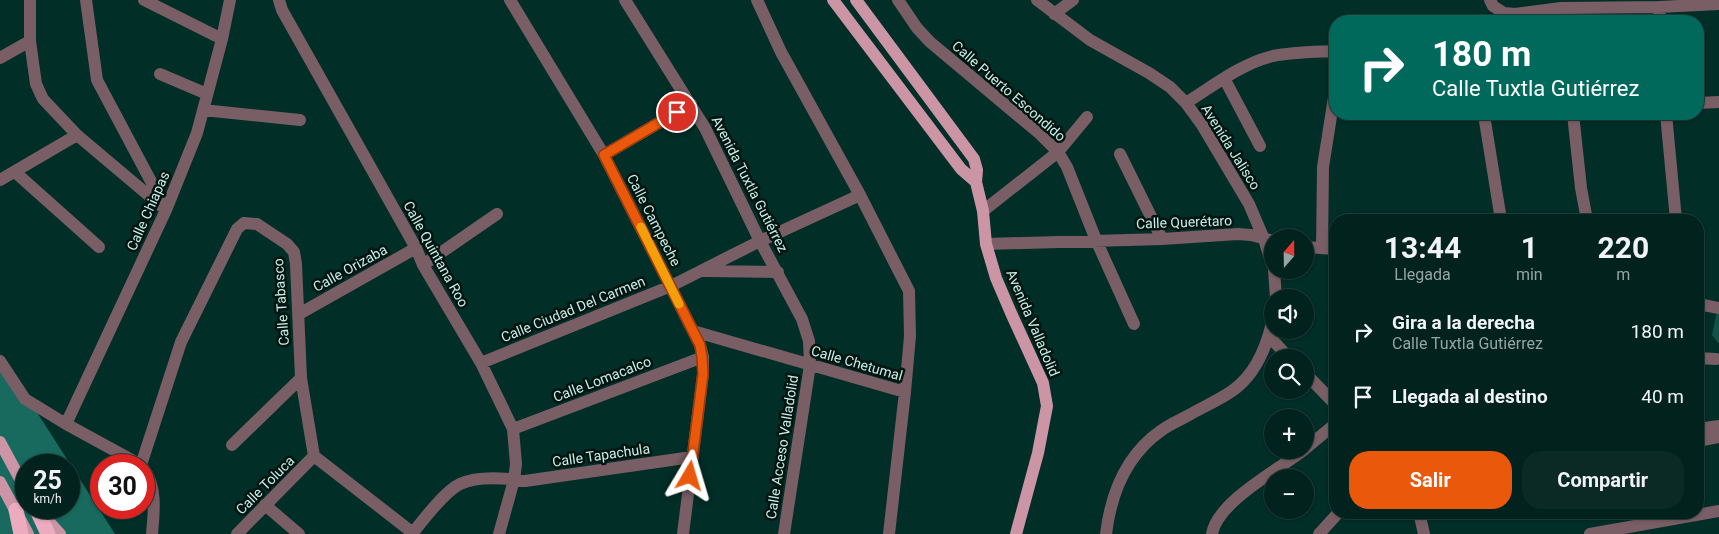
<!DOCTYPE html>
<html lang="es">
<meta charset="utf-8">
<style>
:root{--surface:#01221d;--page:#0b2a26;--text:#f1f3f6;--muted:#96a4a4;--line:#233f3b;--accent:#ea580c}
body{margin:0;font-family:Roboto,sans-serif;background:var(--page);color:var(--text);height:100vh;display:flex;flex-direction:column;font-size:19px;white-space:nowrap}
*{box-sizing:border-box;margin:0}
p{font-size:16px;color:var(--muted)}
.icon{flex:none;width:28px;height:28px;fill:none;stroke:currentColor;stroke-width:2;stroke-linecap:round;stroke-linejoin:round}
.map{position:relative;flex:1;overflow:hidden}
.side{position:absolute;left:1329px;top:214px;width:375px;height:305px;display:flex;flex-direction:column;background:var(--surface);border-radius:20px;box-shadow:0 1px 4px #0004,0 0 0 1px var(--line)}
.side>*{flex:none}
.banner{position:absolute;left:1329px;top:15px;width:375px;height:105px;border-radius:20px;box-shadow:0 1px 4px #0004,0 0 0 1px var(--line);background:#00695c;color:#fff;overflow:hidden}
.needle{width:32px;rotate:20deg}
.buttons{position:absolute;left:1264px;top:229px;display:grid;gap:10px}
.buttons a{display:grid;place-items:center;width:50px;height:50px;border-radius:50%;background:var(--surface);box-shadow:0 1px 4px #0004,0 0 0 1px var(--line);font-size:25px}
.speed{position:absolute;left:15px;top:454px;display:flex;gap:10px;font-size:25px;font-weight:700;text-align:center}
.speed>*{display:grid;place-content:center;width:65px;height:65px;border-radius:50%;background:var(--surface);box-shadow:0 1px 4px #0004,0 0 0 1px var(--line);line-height:1}
.speed small{font-size:12px;font-weight:400}
.speed .limit{border:8px solid #d22;background:#fff;color:#111}
.pin{position:absolute;display:grid;place-items:center;width:42px;height:42px;color:#fff;margin:-21px;border:2px solid #fff;border-radius:50%;box-shadow:0 1px 5px #0007}
.me{position:absolute;width:55px;margin:-28px;rotate:7deg;stroke-linejoin:round;filter:drop-shadow(0 0 4px #0008)}
.turn{display:flex;align-items:center;gap:18px;height:105px;padding:0 20px;font-size:22px}
.turn .icon{width:65px;height:65px;stroke-width:2.5}
.turn b{display:block;font-size:35px;line-height:42px}
.eta{display:flex;justify-content:space-evenly;align-items:center;height:85px;text-align:center}
.eta b{font-size:30px;font-weight:700;line-height:35px}
.primary-button{display:flex;gap:10px;margin-top:auto;padding:10px 20px}
.primary-button a{flex:1;height:58px;border-radius:20px;background:var(--accent);color:#fff;font-size:20px;font-weight:700;line-height:58px;text-align:center}
.primary-button a+a{background:var(--page);color:var(--text)}
ul{padding:0;list-style:none}
li{display:flex;align-items:center;gap:15px;height:65px;padding:0 20px}
li div{flex:1}
li b{display:block;font-size:19px}
li em{font-style:normal}
.map>svg:first-child{display:block}
.green{fill:#105248}
.forest{fill:#176a5d;fill-rule:evenodd}
.lines{fill:none;stroke-linecap:round;stroke-linejoin:round}
.minor{stroke:#795e66;stroke-width:12}
.major{stroke:#cb95a5;stroke-width:12}
.highway{stroke:#ecabbe;stroke-width:15}
.route-casing{stroke:#983908;stroke-width:12}
.route{stroke:#ea580c;stroke-width:9}
.slow{stroke:#f59e0b;stroke-width:9}
.labels{text-anchor:middle;dominant-baseline:central;stroke-width:5;stroke-linejoin:round;paint-order:stroke}
.street-label{font-size:14px;fill:#c9eee6;stroke:#001410}
</style>
<div class="map">
<svg width="1719" height="534" viewBox="0 0 1719 534">
<rect width="100%" height="100%" fill="#012e27"/>
<path class="green" d="M1717 311 1719 312V344L1712 335Z"/>
<path class="forest" d="M0 358 6 364 115 534H0ZM26 465H69V508H26Z"/>
<g class="lines">
<path class="minor" d="M30 0V41L36 84 43 99 77 135 166 210
M86 0 97 80 163 204
M144 0 222 39
M279 0 282 10 416 248 423 265 481 363 513 429 516 464 514 480 499 534
M510 0 604 155 700 345 703 357V374L683 534
M625 0 705 128 760 241 802 319 809 341 810 365 784 534
M757 0 781 52 860 195 909 291 910 336 905 392 889 534
M898 0 917 28 930 42 1040 134 1058 152 1067 167 1096 240 1134 324
M1037 0 1090 40 1149 73 1170 87 1186 103 1202 125 1249 204 1264 239 1272 265
M1490 0 1493 6 1504 13 1515 14 1561 8 1659 7 1719 4
M1659 7 1660 21
M1561 8 1562 21
M1054 14 1073 0
M0 58 30 41
M160 74 207 94
M1224 78 1260 146
M1186 103C1213 86 1242 63 1273 56 1293 52 1315 52 1335 51
M1698 103 1719 102
M203 110 300 120
M1573 114 1581 188 1587 220
M1666 114 1676 220
M1485 121 1501 220
M1120 154 1162 239
M604 155 691 104
M15 172 99 247
M0 180 77 135
M983 211 1058 152 1087 117
M986 244 1162 239 1238 234 1251 235 1270 240
M1305 247 1335 249
M1322 248 1323 167 1335 91
M423 265 497 214
M1274 270 1276 298
M705 271 778 272
M1698 304 1719 308
M299 314 416 248
M693 331 905 392
M1269 336 1289 358
M1698 358 1716 359
M0 361 25 399 66 424 141 465
M481 363 671 286 760 241 860 195
M1305 373 1335 404
M66 424 166 210 197 133 222 39 230 0
M513 429 703 357
M1698 429 1719 426
M1698 441 1719 437
M232 445 301 378
M1305 449 1335 424
M141 465 181 342 237 229 244 223 257 224 287 244 294 252 296 264 301 378 314 456 413 533
M144 469C157 487 154 512 152 534
M265 505 299 534
M1419 512 1424 534
M237 534 314 456
M412 534C423 520 445 491 460 484 479 475 506 478 525 481L692 457
M1106 534C1111 493 1127 454 1162 430 1170 424 1180 420 1189 415 1203 407 1219 400 1232 391 1254 376 1266 348 1272 323
M1212 534C1217 502 1279 469 1304 450
M1319 534 1339 512
M1590 534 1719 511"/>
<path class="major" d="M833 0 961 169 976 182
M856 0 974 159 977 170 976 182 983 211 986 244 996 278 1011 313 1043 383 1047 406 1038 453 1016 534
M0 442 26 490
M0 482 28 534
M40 512 60 534"/>
<path class="highway" d="M36 508 48 534
M16 510 21 534"/>
</g>
<g class="lines">
<g class="route-casing">
<path id="route" d="M677 112 604 155 700 345 702 357 703 374 690 476"/>
</g>
<use href="#route" class="route"/>
<path class="slow" d="M641 227 679 304"/>
</g>
<g class="labels">
<g class="street-label">
<text transform="translate(1009 91) rotate(41)">Calle Puerto Escondido</text>
<text transform="translate(1231 147) rotate(58)">Avenida Jalisco</text>
<text transform="translate(750 184) rotate(63)">Avenida Tuxtla Gutiérrez</text>
<text transform="translate(148 211) rotate(-66)">Calle Chiapas</text>
<text transform="translate(654 220) rotate(63)">Calle Campeche</text>
<text transform="translate(1184 222) rotate(-2)">Calle Querétaro</text>
<text transform="translate(436 254) rotate(61)">Calle Quintana Roo</text>
<text transform="translate(350 268) rotate(-29)">Calle Orizaba</text>
<text transform="translate(281 302) rotate(-94)">Calle Tabasco</text>
<text transform="translate(573 309) rotate(-22)">Calle Ciudad Del Carmen</text>
<text transform="translate(1033 323) rotate(67)">Avenida Valladolid</text>
<text transform="translate(857 363) rotate(16)">Calle Chetumal</text>
<text transform="translate(602 379) rotate(-21)">Calle Lomacalco</text>
<text transform="translate(782 447) rotate(-81)">Calle Acceso Valladolid</text>
<text transform="translate(601 455) rotate(-8)">Calle Tapachula</text>
<text transform="translate(265 485) rotate(-45)">Calle Toluca</text>
</g>
</g>
</svg>
<div class="buttons">
<a><svg class="needle" viewBox="-14 -14 28 28"><path d="M0-13l5 13h-10z" fill="#e53935"/><path d="M0 13l5-13h-10z" fill="#96a4a4"/></svg></a>
<a><svg class="icon" aria-label="sound" viewBox="0 0 24 24"><path d="M4 9h4l5-4v14l-5-4H4zM17 9q2 3 0 6"/></svg></a>
<a><svg class="icon" aria-label="search" viewBox="0 0 24 24"><circle cx="10" cy="10" r="6"/><path d="M15 15l6 6"/></svg></a>
<a>+</a>
<a>−</a>
</div>
<div class="speed"><div>25<small>km/h</small></div><div class="limit">30</div></div>
<div class="pin" style="left:677px;top:112px;background:#d93025"><svg class="icon" aria-label="arrive" viewBox="0 0 24 24"><path d="M6 21V4h12l-3 4 3 4H6"/></svg></div>
<svg class="me" style="left:690px;top:476px" viewBox="-20 -20 40 40"><path d="M0-17L14 15 0 8-14 15z" fill="#ea580c" stroke="#fff" stroke-width="4"/></svg>
<div class="banner">
<div class="turn"><svg class="icon" aria-label="right" viewBox="0 0 24 24"><path d="M7 20v-9h11M14 6l5 5-5 5"/></svg><div><b>180 m</b>Calle Tuxtla Gutiérrez</div></div>
</div>
<section class="side">
<div class="eta">
<div><b>13:44</b><p>Llegada</p></div>
<div><b>1</b><p>min</p></div>
<div><b>220</b><p>m</p></div>
</div>
<ul>
<li><svg class="icon" aria-label="right" viewBox="0 0 24 24"><path d="M7 20v-9h11M14 6l5 5-5 5"/></svg><div><b>Gira a la derecha</b><p>Calle Tuxtla Gutiérrez</p></div><em>180 m</em></li>
<li><svg class="icon" aria-label="arrive" viewBox="0 0 24 24"><path d="M6 21V4h12l-3 4 3 4H6"/></svg><div><b>Llegada al destino</b></div><em>40 m</em></li>
</ul>
<div class="primary-button"><a>Salir</a><a>Compartir</a></div>
</section>
</div>
